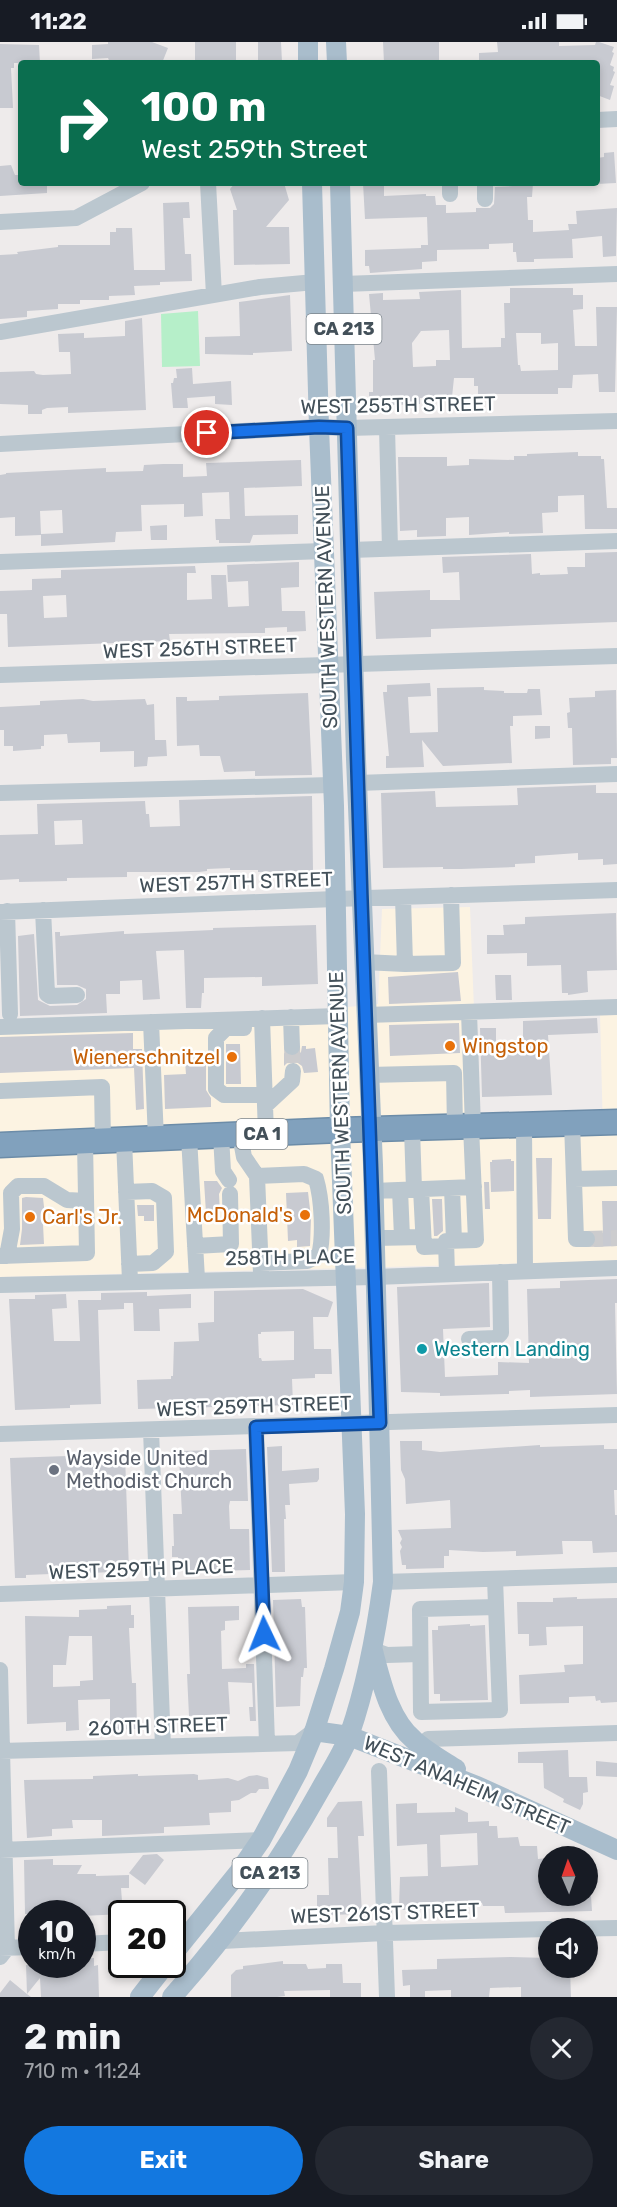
<!DOCTYPE html>
<meta charset="utf-8">
<style>
:root{--surface:#171b24;--page:#242831;--text:#f1f3f6;--muted:#9ea1a6;--accent:#1378e0}
body{margin:0;font-family:Rubik,sans-serif;background:var(--page);color:var(--text);height:100vh;display:flex;flex-direction:column;font-size:22px;white-space:nowrap}
*{box-sizing:border-box;margin:0}
p{font-size:20px;color:var(--muted)}
.icon{flex:none;width:33px;height:33px;fill:none;stroke:currentColor;stroke-width:2;stroke-linecap:round;stroke-linejoin:round}
.map{position:relative;height:1955px;overflow:hidden}
.side{display:flex;flex-direction:column;background:var(--surface);flex:1}
.side>*{flex:none}
.hud{position:absolute;left:18px;top:18px;width:582px;height:126px;border-radius:6px;box-shadow:0 3px 9px #0003;background:#0b6e4f;color:#fff;overflow:hidden}
.needle{width:39px;rotate:358deg}
.buttons{position:absolute;left:538px;top:1804px;display:grid;gap:12px}
.buttons a{display:grid;place-items:center;width:60px;height:60px;border-radius:50%;background:var(--surface);box-shadow:0 3px 9px #0003;font-size:30px}
.speed{position:absolute;left:18px;top:1858px;display:flex;gap:12px;font-size:30px;font-weight:700;text-align:center}
.speed>*{display:grid;place-content:center;width:78px;height:78px;border-radius:50%;background:var(--surface);box-shadow:0 3px 9px #0003;line-height:1}
.speed small{font-size:15px;font-weight:400}
.speed .limit{border:3px solid #111;border-radius:9px;background:#fff;color:#111}
.pin{position:absolute;display:grid;place-items:center;width:51px;height:51px;color:#fff;margin:-26px;border:3px solid #fff;border-radius:50%;box-shadow:0 2px 6px #0007}
.me{position:absolute;width:66px;margin:-33px;rotate:358deg;stroke-linejoin:round;filter:drop-shadow(0 0 4px #0008)}
.turn{display:flex;align-items:center;gap:21px;height:126px;padding:0 24px;font-size:27px}
.turn .icon{width:78px;height:78px;stroke-width:2.5}
.turn b{display:block;font-size:42px;line-height:51px}
.round{display:grid;place-items:center;flex:none;width:63px;height:63px;border-radius:32px;background:var(--page)}
.overview{display:flex;align-items:center;justify-content:space-between;height:102px;padding:0 24px}
h1{font-size:36px;font-weight:700;line-height:45px}
.primary-button{display:flex;gap:12px;margin-top:auto;padding:12px 24px}
.primary-button a{flex:1;height:69px;border-radius:36px;background:var(--accent);color:#fff;font-size:24px;font-weight:700;line-height:69px;text-align:center}
.primary-button a+a{background:var(--page);color:var(--text)}
.status{display:flex;justify-content:space-between;align-items:center;height:42px;padding:0 30px;background:var(--surface);direction:ltr}
.status svg{height:16px;fill:currentColor}
.map>svg:first-child{display:block}
.commercial{fill:#fcf3e2}
.green{fill:#b6efc9}
.building{fill:#c8cad1;fill-rule:evenodd}
.lines{fill:none;stroke-linecap:round;stroke-linejoin:round}
.minor-tunnel{stroke:#ccccce;stroke-width:16;stroke-dasharray:16 8;stroke-linecap:butt}
.highway-casing{stroke:#6c8ca8;stroke-width:27}
.minor{stroke:#bbc7cf;stroke-width:16}
.major{stroke:#a9bdcc;stroke-width:20}
.highway{stroke:#81a1bd;stroke-width:24}
.route-casing{stroke:#114b97;stroke-width:15}
.route{stroke:#1a73e8;stroke-width:10}
.food-dot{fill:#e8710a;stroke:#fff;stroke-width:2}
.culture-dot{fill:#0f9aa8;stroke:#fff;stroke-width:2}
.worship-dot{fill:#6b7280;stroke:#fff;stroke-width:2}
.labels{text-anchor:middle;dominant-baseline:central;stroke-width:5;stroke-linejoin:round;paint-order:stroke}
.shield{fill:#fff;stroke:#7b848b;stroke-width:1.5}
.shield-label{font-size:18px;font-weight:bold;fill:#435059}
.street-label{font-size:20px;fill:#435059;stroke:#fff}
.food-label{font-size:20px;fill:#c56008;stroke:#fff;text-anchor:start}
.culture-label{font-size:20px;fill:#0d838f;stroke:#fff;text-anchor:start}
.worship-label{font-size:20px;fill:#5b616d;stroke:#fff;text-anchor:start}
</style>
<div class="status"><b>11:22</b><svg viewBox="0 0 49 12"><path d="M0 12V9h3v3zM5 12V6h3v6zM10 12V3h3v9zM15 12V0h3v12zM26 1h20v11H26zM47 4h2v5h-2z"/></svg></div>
<div class="map">
<svg width="617" height="1955" viewBox="0 0 617 1955">
<rect width="100%" height="100%" fill="#eeebeb"/>
<path class="commercial" d="M470 865 479 1095 603 1091 600 972 617 971V1219L0 1235V979L318 968 378 962 382 867Z"/>
<path class="green" d="M198 269 200 324 162 325 161 272Z"/>
<path class="building" d="M108 0H152L168 6 162 21H110L108 16 92 17V3L108 2Z
M195 0H236V19L195 21Z
M258 0H281L282 20H258Z
M383 0H439V21H384Z
M497 0H559V4L595 3 596 0H599L614 5 612 10 614 11 610 23 614 25 613 29 615 30 610 43 614 44 610 58 597 53V21H479V11L498 10Z
M0 2 39 3 40 21H14V26H11L13 66H0Z
M614 110 616 141 597 142V116L604 115V111Z
M11 123 15 133H21V141H47V151L0 154V124Z
M235 141H284L289 158 266 185H289L290 222 234 223 233 168H237L230 147Z
M363 141H384V154L426 152V154H435L436 163H446V171L476 170V166H490L494 162 495 145 513 144V141H533L532 155H527L528 178H533V190L569 188 568 182H577L576 169 617 166 616 214 603 215 602 194 572 197 573 216 534 217V220H517L516 210H513V201L489 202V207L437 208V219L422 220V227L370 231 369 224H365V208L421 206V203H428L427 175 365 177Z
M189 160 190 176H183L185 212H191L192 239 160 240V243L134 244 135 253 109 254V258H80V262H58V267L27 269V275L0 277V213L18 212 17 210 58 205V203H110V190H116V186H132L134 228H165L163 161Z
M510 246H573V253H583V267L573 268 575 304H597L596 265H617L615 350H599L598 332 573 333 572 346H558V352H478V344H474V336H454L452 355 420 356V362L369 364V350H373V318H375L369 252 383 251V258L420 257 419 250 461 248 462 306 501 305V296H505L504 261H510ZM449 288 450 318H436V324L413 325 412 301 421 289ZM516 291H541V302L558 301V328L521 329 520 323H518Z
M290 253 292 309 253 311V313L205 312V295L240 294 239 260Z
M142 276 146 368 68 371V365L47 366 42 368V372H28V363L0 362V330L34 329 36 332 43 333 71 332 70 310H59L58 292 84 291V296L125 294V279Z
M192 326 193 342 231 339 232 363 215 362V354L187 356 188 366H173L171 341H173L174 336H177L176 327Z
M578 410V414H601V417H604L607 466H617V487H585L584 453 558 454V470L542 471 543 491 509 492V490L469 493V475L446 476V494L417 495V488L400 489 398 415H447V424L469 423V417L514 418V414H527V412Z
M301 418 302 444 244 446 245 474 298 473V492L253 493 250 501H219V498H216L215 477H230L229 450 202 451 203 474 184 475V462L141 463 142 489 116 490 115 500 41 504V493L15 494V475L0 476V433L6 432V431L106 426V430L143 429 144 423 163 422H183V435L207 434 206 421ZM62 468 63 491 41 492 40 469Z
M167 483V498H151L150 484Z
M617 510V580L431 587V595L376 597 374 550 430 548V558H460L459 530 443 531 442 515 531 512 532 532 540 531V533L568 532 567 525H585V511Z
M299 520V545L281 546 282 569H305L306 589 287 590V585L265 586V591L169 592 170 599 8 605 7 572H0V549L32 548V537L61 536V528L195 524 196 531H187V558L212 557 211 533H226L228 565 249 564 248 539 228 540 227 523ZM66 553 67 575 44 576 43 554Z
M430 641 431 654 408 655 410 691 438 690 437 646 484 645V648L504 649V651H527L528 647H540L542 673 513 674V684H510L512 721 443 724 422 698 424 725 386 726V714H389L383 650H387V643Z
M616 648 617 716H611V722L573 723 572 686H568L567 671 570 670 569 656 595 655V649Z
M308 651 312 733 255 734V729L224 730 220 714H200L199 703 177 704 176 655H187V659L219 658V654Z
M83 657 93 659 145 657 147 663 154 662 155 698H166L167 714 148 715 147 724 134 725V709L100 710V700L68 701 67 692 44 693V704H41V707L13 709V704H4V688H0V665L40 663V659Z
M535 684H550V696L535 697Z
M596 743V751H617V822L603 823V817L578 818V811L535 814V821L515 822V825L461 827H443V825L383 826 381 751 435 749 436 765 518 763 517 746Z
M312 754 313 829 258 830V828H230V826L207 827V829L199 830H127V835L67 836V839L19 840V837L0 838V793L38 792 37 762 145 759 146 772H149L150 785 180 784 179 758ZM82 778 83 802 55 803 54 779Z
M616 871 617 928 587 929 588 950 568 953V951H562L561 923 527 924V911L487 912V893H504L503 883 525 882V875Z
M316 883 318 942 262 944V935L204 936V951H202L201 966H186L184 908 156 909 160 957 143 958 142 938 120 939V952H106L107 971 20 974 18 894 34 892 38 958 50 964 77 963 86 957V947L77 943H57L55 890H60V894L124 889V892L213 888V886Z
M458 930 461 959 389 962 388 935Z
M495 933H511L512 958H496Z
M597 976 598 991 548 993 552 1053 482 1055 480 986H496V1004L523 1003V979Z
M459 981 460 1011 390 1014 389 983Z
M133 991V1007H142L144 1067 136 1068 134 1026 0 1031V995Z
M226 1002H240L241 1042H226Z
M302 1004H306V1007L315 1006 318 1030 304 1031 302 1024 295 1019 288 1020 284 1024V1011L292 1015 297 1014 301 1010Z
M206 1019V1048L211 1056V1065L165 1067 164 1033 186 1032 185 1020Z
M536 1116H552L551 1177H538Z
M511 1117V1119H514V1149L491 1150 490 1120H492V1118Z
M204 1139H217L222 1146 219 1152 220 1171H206Z
M484 1140H489L490 1167H485Z
M308 1150 311 1176 310 1204 297 1205V1198L288 1199 286 1151Z
M26 1155 43 1156 46 1182H43L44 1202 20 1203 22 1187V1156Z
M432 1157H442L443 1189 437 1194H434Z
M602 1159H617V1204L594 1205 597 1198 595 1191H603Z
M137 1163H154V1179H144V1174H138Z
M617 1237V1261H615L617 1352 530 1355V1348L509 1349V1352H505L440 1354V1351L401 1350 397 1245 489 1241 490 1285 443 1287 445 1335 498 1333V1320L529 1321 527 1247 560 1246V1239Z
M303 1247 333 1260 328 1275H313L314 1307H331L332 1332H315V1336L292 1337 293 1363 138 1367 137 1338 171 1337V1334H173L174 1300 199 1299 198 1281 214 1280V1249ZM294 1289V1318L262 1319 261 1316H259L258 1292H261V1290Z
M147 1250V1254L191 1252V1266L159 1267 160 1289H134L133 1261H124V1267L98 1268 101 1362 70 1363V1366L15 1368 9 1257H35V1253L66 1252 67 1266 52 1267 54 1299H80L78 1258H101V1251Z
M400 1399H422V1408L440 1410 540 1403V1405L604 1403V1407H617V1448H614L615 1473H617V1510L593 1511 592 1499H562L563 1512 516 1514V1509L483 1510 449 1508V1514H444V1526L406 1527V1523H402L400 1509 402 1505 400 1501 402 1497 398 1488 451 1486 450 1458 406 1462 405 1437 401 1428Z
M282 1404V1429L319 1426V1437L317 1440 289 1442 290 1463H285L286 1477H284L285 1530H272L267 1405Z
M246 1407 248 1459H230L229 1464 230 1487H249L250 1528 184 1530V1528H179L178 1515H172V1504H174L173 1472H182L179 1415H182V1409Z
M125 1412 129 1529 73 1532V1537H51V1532L26 1533V1536H15L10 1416Z
M577 1555V1557L617 1556V1660L601 1661 600 1658 596 1659 595 1654 569 1655V1661L520 1662 519 1633 565 1630 564 1623 583 1622V1584L546 1585 547 1603 529 1604V1592H518L517 1560H553V1556Z
M301 1557 302 1565H305L307 1626H304L303 1635H301L300 1664 276 1665 273 1558Z
M131 1563V1573H134V1586H129L131 1626 132 1641H136L137 1687 110 1688V1657L78 1658 79 1688 66 1689V1680L27 1682 25 1574 79 1575V1568L107 1567V1564ZM69 1594H92L93 1638 80 1639V1644L53 1645V1623H66Z
M239 1564V1578L225 1579V1588L221 1589 222 1627 246 1626V1622H254L256 1679H250L249 1665H253L252 1641 228 1640 230 1672 189 1674 187 1632H190L188 1565Z
M470 1582V1584L485 1583 488 1658 440 1659V1652H434L432 1588H438V1584Z
M568 1708 569 1735H587L588 1750 583 1751V1762L580 1768 563 1760 564 1757 544 1746 543 1721H518V1710Z
M596 1719 617 1721V1735L596 1734Z
M138 1732V1734L194 1732 198 1733V1738L228 1736 238 1739 249 1734 257 1733 268 1736 269 1747H259L256 1751H251L239 1758 231 1759V1770L209 1771 210 1783 164 1785V1791L102 1794V1778H72L73 1786 52 1787V1794L27 1796 24 1738 93 1737V1734Z
M362 1759 364 1794H358L362 1872 327 1873V1864L317 1865V1853H329L328 1816H338L337 1785H327V1776L338 1760Z
M417 1761V1771L455 1770V1765L468 1771V1780L489 1779V1784H497L498 1796 518 1795 520 1804H537L538 1817 549 1816V1854H591L592 1869 505 1871 504 1864H483L482 1861 439 1863 438 1867 402 1868 399 1865 400 1835 428 1834 427 1802 397 1804 396 1762ZM477 1791 478 1823 441 1825 440 1793Z
M157 1812 164 1818 145 1843 129 1831 143 1813Z
M53 1817V1823H82L77 1832H96V1834L129 1833V1846H121L123 1872 82 1874V1872H25L24 1818Z
M511 1915 549 1916V1926H570L571 1955H521V1945L490 1946 489 1955H451V1948L425 1949V1955H410V1943L403 1944 402 1928 437 1927V1917Z
M94 1916V1924L98 1923 99 1955H41L40 1936 27 1952 31 1955H0V1951L10 1938 27 1952 26 1923H82V1917Z
M283 1919V1922H306L308 1927 326 1926V1922H342L343 1941H361V1955H330V1948L284 1949 285 1954 277 1955H231V1933L236 1928 243 1927V1924Z"/>
<g class="lines">
<path class="minor-tunnel" d="M292 1005 293 1029
M587 1197 617 1196"/>
<g class="highway-casing">
<path id="highway" d="M0 1103 340 1088 617 1080"/>
</g>
<path class="minor" d="M597 78 617 77
M208 141 214 253
M450 141V152
M485 157V141
M0 180 76 176 142 141
M343 242 617 232
M0 290 260 245 315 240
M387 385 390 507
M0 402 319 385 347 386 617 379
M351 508 617 499
M0 520 324 509
M0 633 617 614
M357 741 617 732
M0 751 332 743
M403 855 405 922 453 921 451 853
M43 868 47 952 50 954 77 953
M7 869 10 972
M0 870 335 857 617 848
M364 920 405 922
M469 970 473 1085
M366 973 617 965
M291 975 292 1005
M262 976 266 1092
M151 980 156 1097
M0 985 338 974
M244 986H226L216 996V1047L224 1053H265
M368 1033 454 1031 455 1085
M0 1049 102 1045 103 1099
M265 1064 292 1039 293 1029
M572 1081 576 1197H587
M524 1083 525 1229
M412 1087 414 1147
M240 1093 244 1115 257 1134 261 1231
M221 1094 223 1129 229 1138
M189 1095 197 1237
M124 1098 130 1239
M257 1134 304 1132 316 1137C322 1157 324 1194 319 1213L307 1219 260 1221
M574 1137 617 1136
M452 1146 454 1199
M421 1147 424 1205 446 1204
M400 1148 402 1195
M373 1149 474 1145
M126 1150 152 1149 164 1156 166 1210 153 1221 129 1222
M375 1196 423 1195
M195 1204 231 1202 230 1152
M0 1214 87 1211 85 1100
M7 1214 12 1187 11 1151 18 1144H44L67 1158 86 1159
M447 1232 446 1199 476 1198 471 1085
M0 1243 375 1235 617 1226
M469 1297 496 1296 501 1291 500 1230
M256 1385 267 1701
M151 1388 163 1705
M0 1392 617 1373
M495 1537 500 1668 421 1670 420 1567 496 1565
M383 1540 617 1533
M0 1552 354 1540
M373 1608 387 1613 420 1612
M0 1628 7 1906 0 1915
M428 1697 617 1691
M0 1709 298 1701 314 1689
M379 1729 387 1955
M0 1808 261 1798
M563 1887 617 1886
M222 1899 385 1891 549 1887
M82 1902 122 1900
M0 1906 32 1905"/>
<path class="major" d="M308 0V21
M336 0 337 21
M373 1609C381 1639 389 1677 414 1698 426 1709 442 1718 456 1727
M314 1689 349 1694 477 1744 617 1808
M172 1913 239 1830 261 1798 298 1729 313 1693 334 1627 350 1570 354 1540 355 1472 340 1088 334 764 319 385 312 141
M140 1955 165 1923
M172 1955C230 1890 278 1824 320 1748 330 1730 343 1711 350 1691 367 1642 376 1592 383 1540L373 1123 356 717 340 141"/>
<use href="#highway" class="highway"/>
</g>
<g class="lines">
<g class="route-casing">
<path id="route" d="M207 391 319 385 347 386C355 718 369 1049 380 1381L256 1385 264 1592"/>
</g>
<use href="#route" class="route"/>
</g>
<g class="food-dot">
<circle cx="450" cy="1004" r="6"/>
<circle cx="232" cy="1015" r="6"/>
<circle cx="305" cy="1173" r="6"/>
<circle cx="30" cy="1175" r="6"/>
</g>
<circle class="culture-dot" cx="422" cy="1307" r="6"/>
<circle class="worship-dot" cx="54" cy="1428" r="6"/>
<g class="labels">
<g class="shield">
<rect x="306.5" y="272" width="75" height="30" rx="4.5"/>
<rect x="236.5" y="1077" width="51" height="30" rx="4.5"/>
<rect x="232.5" y="1816" width="75" height="30" rx="4.5"/>
</g>
<g class="shield-label">
<text x="344" y="287">CA 213</text>
<text x="262" y="1092">CA 1</text>
<text x="270" y="1831">CA 213</text>
</g>
<g class="street-label">
<text transform="translate(398 363) rotate(-1)">WEST 255TH STREET</text>
<text transform="translate(326 565) rotate(-92)">SOUTH WESTERN AVENUE</text>
<text transform="translate(200 606) rotate(-2)">WEST 256TH STREET</text>
<text transform="translate(236 840) rotate(-2)">WEST 257TH STREET</text>
<text transform="translate(340 1051) rotate(-92)">SOUTH WESTERN AVENUE</text>
<text transform="translate(290 1215) rotate(-1)">258TH PLACE</text>
<text transform="translate(254 1364) rotate(-2)">WEST 259TH STREET</text>
<text transform="translate(141 1527) rotate(-2)">WEST 259TH PLACE</text>
<text transform="translate(158 1684) rotate(-2)">260TH STREET</text>
<text transform="translate(467 1743) rotate(23)">WEST ANAHEIM STREET</text>
<text transform="translate(385 1871) rotate(-2)">WEST 261ST STREET</text>
</g>
<g class="food-label">
<text x="462" y="1004">Wingstop</text>
<text x="220" y="1015" text-anchor="end">Wienerschnitzel</text>
<text x="293" y="1173" text-anchor="end">McDonald's</text>
<text x="42" y="1175">Carl's Jr.</text>
</g>
<g class="culture-label">
<text x="434" y="1307">Western Landing</text>
</g>
<g class="worship-label">
<text x="66" y="1416">Wayside United<tspan x="66" dy="23">Methodist Church</tspan></text>
</g>
</g>
</svg>
<div class="buttons">
<a><svg class="needle" viewBox="-14 -14 28 28"><path d="M0-13l5 13h-10z" fill="#e53935"/><path d="M0 13l5-13h-10z" fill="#9ea1a6"/></svg></a>
<a><svg class="icon" aria-label="sound" viewBox="0 0 24 24"><path d="M4 9h4l5-4v14l-5-4H4zM17 9q2 3 0 6"/></svg></a>
</div>
<div class="speed"><div>10<small>km/h</small></div><div class="limit">20</div></div>
<div class="pin" style="left:207px;top:391px;background:#d93025"><svg class="icon" aria-label="arrive" viewBox="0 0 24 24"><path d="M6 21V4h12l-3 4 3 4H6"/></svg></div>
<svg class="me" style="left:264px;top:1592px" viewBox="-20 -20 40 40"><path d="M0-17L14 15 0 8-14 15z" fill="#1a73e8" stroke="#fff" stroke-width="4"/></svg>
<div class="hud">
<div class="turn"><svg class="icon" aria-label="right" viewBox="0 0 24 24"><path d="M7 20v-9h11M14 6l5 5-5 5"/></svg><div><b>100 m</b>West 259th Street</div></div>
</div>
</div>
<section class="side">
<div class="overview"><div><h1>2 min</h1><p>710 m · 11:24</p></div><a class="round"><svg class="icon" aria-label="close" viewBox="0 0 24 24"><path d="M6 6l12 12M18 6L6 18"/></svg></a></div>
<div class="primary-button"><a>Exit</a><a>Share</a></div>
</section>
